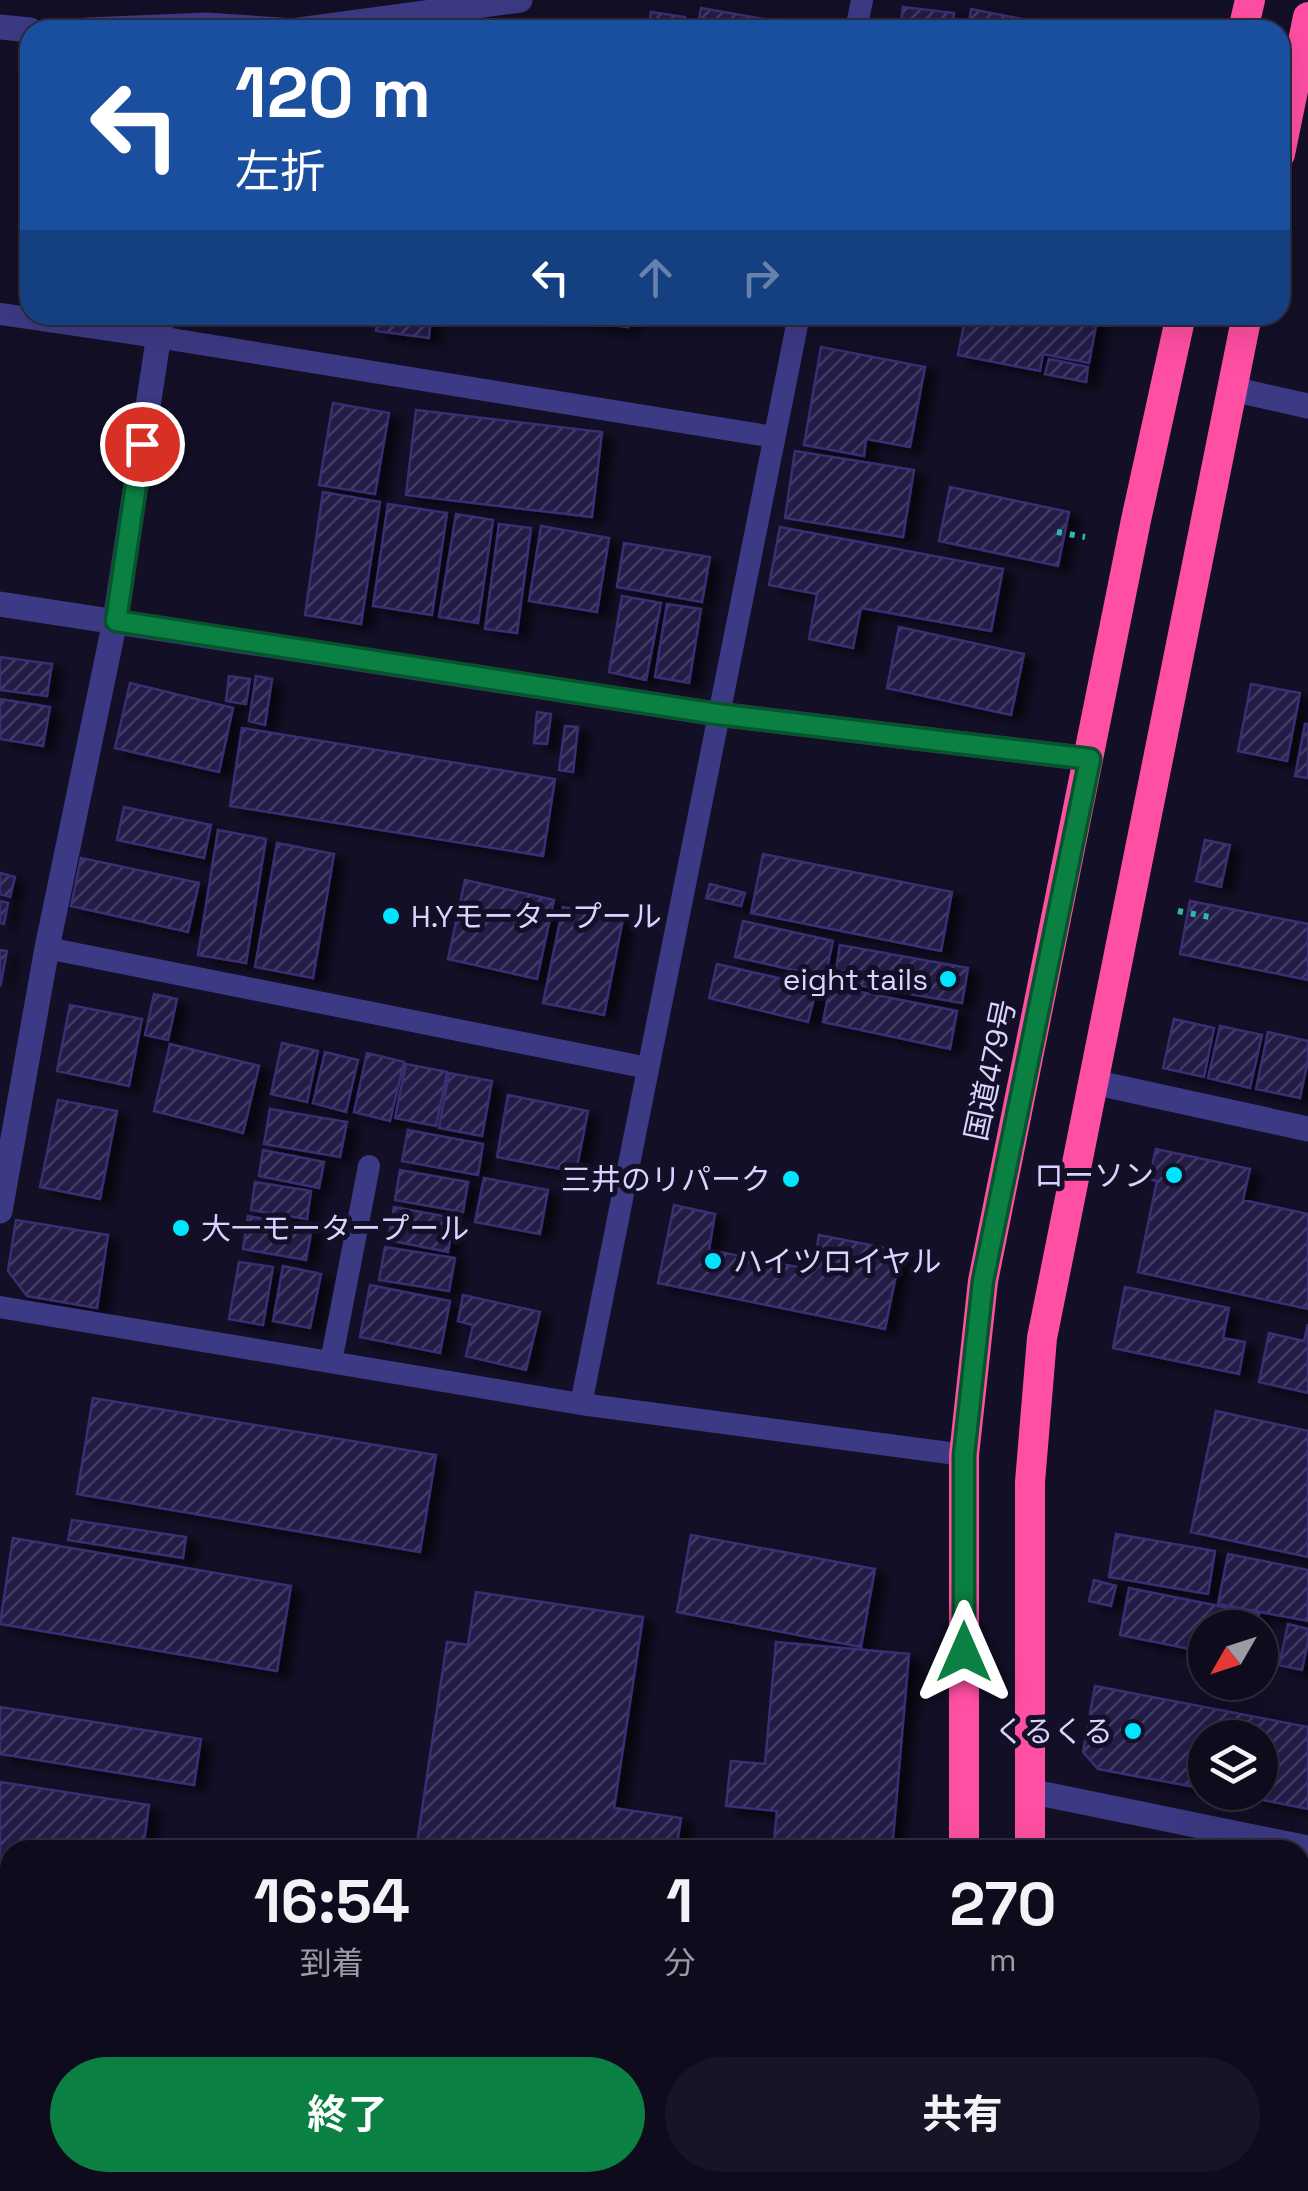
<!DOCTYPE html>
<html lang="ja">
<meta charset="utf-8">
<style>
:root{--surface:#0e0b1c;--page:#171425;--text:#f1f3f6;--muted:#9b9ba3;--line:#2e2b3b;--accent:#0b8043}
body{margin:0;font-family:"Space Grotesk","Noto Sans JP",sans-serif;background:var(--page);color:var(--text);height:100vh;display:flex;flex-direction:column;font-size:38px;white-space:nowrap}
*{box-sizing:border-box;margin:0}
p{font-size:32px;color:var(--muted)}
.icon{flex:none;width:55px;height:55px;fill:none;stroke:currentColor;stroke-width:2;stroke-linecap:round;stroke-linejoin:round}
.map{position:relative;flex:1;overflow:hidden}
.sheet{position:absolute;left:0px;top:1840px;width:1310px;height:352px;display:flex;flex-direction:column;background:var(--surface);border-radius:30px 30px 0 0;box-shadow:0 10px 40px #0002,0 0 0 2px var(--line)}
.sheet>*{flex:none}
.hud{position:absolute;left:20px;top:20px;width:1270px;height:305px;border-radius:30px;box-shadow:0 10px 40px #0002,0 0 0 2px var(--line);background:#1a4fa0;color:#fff;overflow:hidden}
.needle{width:65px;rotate:231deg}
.controls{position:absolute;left:1188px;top:1610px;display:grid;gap:20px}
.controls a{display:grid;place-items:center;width:90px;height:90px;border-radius:50%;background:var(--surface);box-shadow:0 10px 40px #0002,0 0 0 2px var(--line);font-size:50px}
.pin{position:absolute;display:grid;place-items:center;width:85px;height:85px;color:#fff;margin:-42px;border:5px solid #fff;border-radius:50%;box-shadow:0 2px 10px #0007}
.me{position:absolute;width:110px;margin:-55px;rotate:0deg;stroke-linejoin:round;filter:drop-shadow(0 0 8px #0008)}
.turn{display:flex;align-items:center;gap:35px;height:210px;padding:0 50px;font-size:45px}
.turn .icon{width:130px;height:130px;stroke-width:2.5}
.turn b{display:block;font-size:70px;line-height:85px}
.lanes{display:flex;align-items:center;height:95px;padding:0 50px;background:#0003;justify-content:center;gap:50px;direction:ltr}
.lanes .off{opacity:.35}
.eta{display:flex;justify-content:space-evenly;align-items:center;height:170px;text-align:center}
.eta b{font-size:60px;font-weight:700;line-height:70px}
.cta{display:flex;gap:20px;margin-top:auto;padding:20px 50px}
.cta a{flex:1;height:115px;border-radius:60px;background:var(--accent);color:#fff;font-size:40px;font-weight:700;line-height:115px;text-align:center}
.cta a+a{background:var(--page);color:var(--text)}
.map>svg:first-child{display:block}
.green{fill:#12302f}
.building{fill:url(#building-hatch);stroke:#3b2d73;stroke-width:2.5;filter:url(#shadow)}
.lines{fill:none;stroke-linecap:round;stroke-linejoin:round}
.path{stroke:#2fb8b0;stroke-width:6;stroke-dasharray:5 8;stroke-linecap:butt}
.lane{stroke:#3d3a85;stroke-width:22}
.street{stroke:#3d3a85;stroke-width:25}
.highway{stroke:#ff4fa3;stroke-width:30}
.route-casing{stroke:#07532c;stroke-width:25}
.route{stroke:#0b8043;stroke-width:18}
.poi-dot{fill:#00e5ff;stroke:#130f26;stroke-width:4}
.labels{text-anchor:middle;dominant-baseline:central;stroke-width:10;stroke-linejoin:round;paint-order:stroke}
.poi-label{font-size:30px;fill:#d9d4ff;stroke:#130f26;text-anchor:end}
.street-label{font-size:30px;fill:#d9d4ff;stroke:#130f26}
</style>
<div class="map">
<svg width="1308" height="2191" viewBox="0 0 1308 2191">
<defs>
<pattern id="building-hatch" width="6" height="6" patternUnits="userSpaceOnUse" patternTransform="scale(2.5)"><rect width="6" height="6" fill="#241b47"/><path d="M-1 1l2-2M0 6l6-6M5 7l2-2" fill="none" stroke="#433b63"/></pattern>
<filter id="shadow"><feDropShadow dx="11" dy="6" stdDeviation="5" flood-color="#0009"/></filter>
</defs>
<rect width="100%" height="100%" fill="#130f26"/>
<path class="green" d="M0 2093 10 2095V2182H533L539 2191H0Z"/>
<path class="building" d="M903 7 954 13 952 30H900Z
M701 8 781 22 779 30H697Z
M971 9 1027 20 1025 30H968Z
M651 12 685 17 683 30H648Z
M378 315H431L429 338 376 331Z
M538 315H630L628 327Z
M966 315H1098L1089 363 1043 354 1040 371 958 355Z
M821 347 925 367 910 447 866 439 864 456 804 445Z
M1049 359 1088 367 1086 382 1045 374Z
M333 403 389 413 375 494 319 485Z
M416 410 602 432 592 517 406 495Z
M795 451 914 470 903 537 785 518Z
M950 487 1069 512 1058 566 939 541Z
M323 492 380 502 361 624 305 615Z
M388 504 447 513 432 615 373 606Z
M456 514 493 520 478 623 439 617Z
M499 524 531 528 517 633 485 629Z
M541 526 609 538 597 612 529 601Z
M780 527 1003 569 991 631 861 608 853 648 809 639 817 594 769 585Z
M624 543 710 557 702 602 617 587Z
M622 596 661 603 646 680 609 672Z
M667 604 701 609 689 683 655 677Z
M899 627 1024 654 1011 715 887 688Z
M0 657 52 664 47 696 0 690Z
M229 676 250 679 246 704 226 701Z
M256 676 272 679 265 725 249 721Z
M130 683 233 708 219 772 115 748Z
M1251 684 1300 693 1287 761 1238 751Z
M0 699 50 707 43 746 0 739Z
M537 712 551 714 547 744 534 743Z
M1305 724H1308V778L1295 776Z
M565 726 578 727 573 772 559 770Z
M242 728 555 779 543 856 230 806Z
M124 807 211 825 204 858 117 840Z
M218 830 266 839 246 963 198 955Z
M1205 840 1230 845 1221 887 1196 881Z
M277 843 334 854 313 978 255 967Z
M763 854 952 892 941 951 751 913Z
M81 858 199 883 188 932 71 906Z
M0 873 15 877 10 897 0 894Z
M465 880 554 900 537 979 448 959Z
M710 884 745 893 741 906 706 898Z
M0 901 8 903 4 924 0 923Z
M1190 901 1308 924V980L1180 954Z
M563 907 623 919 604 1015 543 1003Z
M743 921 833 941 825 977 735 957Z
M840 945 968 968 962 1003 834 981Z
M0 950 7 951 0 987Z
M717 964 817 987 808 1022 709 998Z
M830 986 957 1011 950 1049 823 1022Z
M154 994 177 999 168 1040 145 1035Z
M70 1005 142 1019 129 1086 57 1071Z
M1174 1019 1214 1028 1204 1077 1163 1068Z
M1220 1026 1262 1035 1250 1088 1208 1078Z
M1268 1032 1308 1041V1060L1300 1098 1256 1089Z
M282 1043 318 1051 307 1102 271 1094Z
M170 1044 259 1066 243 1133 154 1111Z
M325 1052 358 1060 346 1112 313 1103Z
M367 1053 404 1062 390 1121 354 1112Z
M406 1064 447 1072 436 1126 395 1118Z
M449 1073 492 1081 482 1136 439 1128Z
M508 1095 588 1111 576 1172 497 1157Z
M58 1100 117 1111 100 1199 40 1187Z
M270 1109 347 1122 340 1157 264 1144Z
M408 1130 483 1144 478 1175 402 1161Z
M1156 1149 1250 1169 1243 1200 1308 1214V1309L1138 1272 1157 1181 1149 1179Z
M263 1150 324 1162 319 1188 259 1176Z
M400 1170 468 1182 463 1212 395 1200Z
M484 1178 548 1190 540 1234 475 1222Z
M255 1182 311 1191 307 1219 251 1210Z
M674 1205 715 1214 709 1250 813 1270 819 1235 901 1251 885 1329 658 1283Z
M394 1207 454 1218 448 1252 388 1240Z
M248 1216 312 1228 306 1260 243 1249Z
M16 1220 108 1235 97 1308 27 1296 8 1271Z
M385 1247 455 1258 449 1291 379 1280Z
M239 1262 273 1267 263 1325 229 1319Z
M283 1266 321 1274 310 1328 273 1321Z
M370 1285 450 1301 440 1353 360 1337Z
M1125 1287 1229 1308 1223 1338 1245 1342 1239 1374 1113 1348Z
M463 1295 540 1312 526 1370 466 1356 473 1325 458 1321Z
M1308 1324V1393L1259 1382 1269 1333 1304 1341Z
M93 1398 436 1455 420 1552 77 1494Z
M1216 1411 1308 1431V1557L1191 1532Z
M72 1520 186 1537 183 1558 68 1540Z
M1116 1534 1215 1551 1208 1594 1109 1577Z
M691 1535 875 1569 861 1647 677 1612Z
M13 1538 291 1586 277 1671 0 1624Z
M1228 1554 1308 1570V1621L1218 1604Z
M1094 1580 1116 1586 1111 1606 1089 1601Z
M1129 1588 1259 1614 1257 1628H1205V1652L1120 1635Z
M476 1592 643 1617 614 1808 681 1818 676 1850H416L447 1642 468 1645Z
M1288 1624 1308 1629V1641L1302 1670 1279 1665Z
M776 1642 909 1654 892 1850 774 1841 777 1811 726 1806 731 1761 765 1764Z
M1095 1686 1308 1727V1809L1223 1792H1260V1738H1205V1789L1098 1769 1083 1752Z
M0 1707 201 1739 194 1785 0 1754Z
M0 1782 149 1805 143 1850H10V1969L0 1968Z
M1300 1900H1304L1301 1988H1300Z
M1300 2133H1308V2191H1252V2182H1300Z
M1099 2182H1194V2191H1099Z
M1205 2182H1241V2191H1205Z"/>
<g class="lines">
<path class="path" d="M1057 532 1085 537
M1178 911 1215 918"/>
<path class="lane" d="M856 30 862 0
M0 314 158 337 774 437
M47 948 648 1068
M0 1307 581 1404 964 1455
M331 1362 369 1166
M581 1404 799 315"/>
<path class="street" d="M0 27 30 30
M87 30 206 25 280 30
M299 30 520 0
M1232 389 1308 406
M0 604 717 714 1090 759
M1093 1082 1308 1129
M0 1211 47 948 115 621 162 315
M1029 1791 1308 1848
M0 2059 10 2060
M790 2182 846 2191
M579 2191V2182"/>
<path class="highway" d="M1243 30 1250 0
M1280 154 1308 17
M964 1850V1455L983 1281 1136 520 1181 315
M1030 1850V1482L1042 1338 1247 315
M964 2182V2191
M1033 2182V2191"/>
</g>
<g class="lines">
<g class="route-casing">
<path id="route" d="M142 444 116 621 717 714 1090 759 983 1281 964 1455V1652"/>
</g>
<use href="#route" class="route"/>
</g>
<g class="poi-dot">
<circle cx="391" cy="916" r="10"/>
<circle cx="948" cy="979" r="10"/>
<circle cx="1174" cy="1175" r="10"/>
<circle cx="791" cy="1179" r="10"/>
<circle cx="181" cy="1228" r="10"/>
<circle cx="713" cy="1261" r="10"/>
<circle cx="1133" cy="1731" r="10"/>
</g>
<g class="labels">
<g class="poi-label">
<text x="411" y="916" text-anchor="start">H.Yモータープール</text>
<text x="928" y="979">eight tails</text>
<text x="1154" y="1175">ローソン</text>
<text x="771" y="1179">三井のリパーク</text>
<text x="201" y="1228" text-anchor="start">大一モータープール</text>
<text x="733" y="1261" text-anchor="start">ハイツロイヤル</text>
<text x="1113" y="1731">くるくる</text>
</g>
<g class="street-label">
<text transform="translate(990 1070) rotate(-78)">国道479号</text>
</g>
</g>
</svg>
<div class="controls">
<a><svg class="needle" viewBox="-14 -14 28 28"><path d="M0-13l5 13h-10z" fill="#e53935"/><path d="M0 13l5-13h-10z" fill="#9b9ba3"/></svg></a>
<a><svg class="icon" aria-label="layers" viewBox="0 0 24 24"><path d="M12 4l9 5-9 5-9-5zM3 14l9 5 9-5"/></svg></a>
</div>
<div class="pin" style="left:142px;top:444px;background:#d93025"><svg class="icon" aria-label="arrive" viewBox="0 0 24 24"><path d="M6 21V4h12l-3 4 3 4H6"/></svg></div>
<svg class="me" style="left:964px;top:1652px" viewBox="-20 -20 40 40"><path d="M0-17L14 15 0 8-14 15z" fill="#0b8043" stroke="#fff" stroke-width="4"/></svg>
<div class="hud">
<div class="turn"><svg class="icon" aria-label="left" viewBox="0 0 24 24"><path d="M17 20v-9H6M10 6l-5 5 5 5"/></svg><div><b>120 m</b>左折</div></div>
<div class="lanes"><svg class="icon" aria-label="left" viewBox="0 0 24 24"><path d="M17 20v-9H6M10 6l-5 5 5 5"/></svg><svg class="icon off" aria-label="ahead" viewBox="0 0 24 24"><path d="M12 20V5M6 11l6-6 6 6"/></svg><svg class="icon off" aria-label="right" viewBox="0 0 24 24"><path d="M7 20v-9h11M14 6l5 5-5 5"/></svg></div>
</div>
<section class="sheet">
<div class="eta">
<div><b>16:54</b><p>到着</p></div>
<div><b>1</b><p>分</p></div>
<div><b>270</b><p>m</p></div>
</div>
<div class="cta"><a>終了</a><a>共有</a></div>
</section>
</div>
